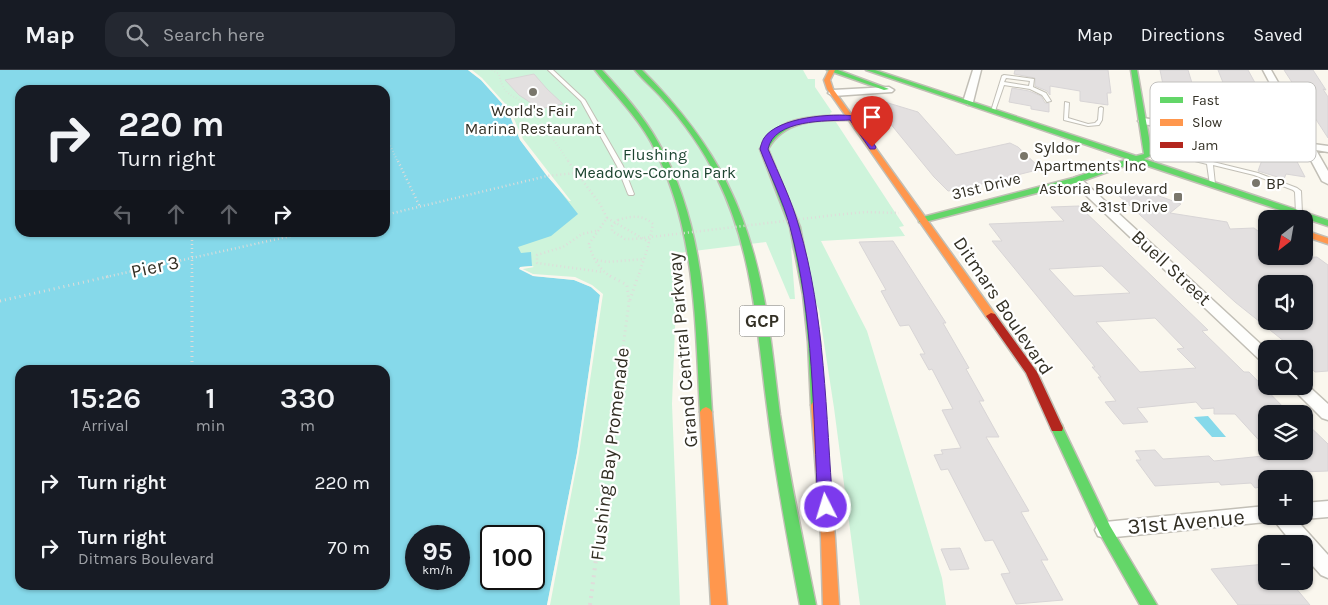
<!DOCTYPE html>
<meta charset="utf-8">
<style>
:root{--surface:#171b24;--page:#242831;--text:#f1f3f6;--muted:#9ea1a6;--line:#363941}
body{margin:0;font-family:Karla,sans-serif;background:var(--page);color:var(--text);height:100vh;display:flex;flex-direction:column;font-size:19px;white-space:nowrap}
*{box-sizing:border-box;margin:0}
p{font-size:16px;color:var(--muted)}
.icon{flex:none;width:28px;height:28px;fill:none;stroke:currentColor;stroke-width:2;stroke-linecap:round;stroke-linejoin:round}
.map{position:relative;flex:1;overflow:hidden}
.sheet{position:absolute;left:15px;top:295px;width:375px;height:225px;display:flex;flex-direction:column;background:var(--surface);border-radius:15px;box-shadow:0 1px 4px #0004}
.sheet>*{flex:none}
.guide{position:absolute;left:15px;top:15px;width:375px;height:152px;border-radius:15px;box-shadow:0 1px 4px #0004;background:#171b24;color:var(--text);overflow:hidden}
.needle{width:32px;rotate:211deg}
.tools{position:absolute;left:1258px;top:140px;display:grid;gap:10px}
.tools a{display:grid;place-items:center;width:55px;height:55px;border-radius:10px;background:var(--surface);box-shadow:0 1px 4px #0004;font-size:25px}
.speed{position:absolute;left:405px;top:455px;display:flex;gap:10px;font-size:25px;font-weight:700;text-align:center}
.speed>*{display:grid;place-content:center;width:65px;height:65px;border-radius:50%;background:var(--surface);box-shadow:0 1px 4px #0004;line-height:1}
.speed small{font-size:12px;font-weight:400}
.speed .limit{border:2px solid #111;border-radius:8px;background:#fff;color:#111}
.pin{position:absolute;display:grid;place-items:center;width:42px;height:42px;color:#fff;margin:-51px -21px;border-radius:50% 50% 50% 0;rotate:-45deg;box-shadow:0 0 5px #0007}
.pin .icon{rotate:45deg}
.me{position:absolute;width:55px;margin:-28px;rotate:355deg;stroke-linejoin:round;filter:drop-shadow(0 0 4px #0008)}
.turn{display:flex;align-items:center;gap:18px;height:105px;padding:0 20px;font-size:22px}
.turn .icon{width:65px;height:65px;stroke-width:2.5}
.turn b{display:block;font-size:35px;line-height:42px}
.lanes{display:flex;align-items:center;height:48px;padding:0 20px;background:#0003;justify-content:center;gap:25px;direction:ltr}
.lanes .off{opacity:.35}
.eta{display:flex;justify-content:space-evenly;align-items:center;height:85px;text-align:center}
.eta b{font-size:30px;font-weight:600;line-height:35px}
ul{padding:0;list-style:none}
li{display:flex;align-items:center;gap:15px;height:65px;padding:0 20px}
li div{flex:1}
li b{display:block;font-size:19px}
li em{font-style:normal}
header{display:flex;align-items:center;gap:30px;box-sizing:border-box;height:70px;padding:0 25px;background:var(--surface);border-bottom:1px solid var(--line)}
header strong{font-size:24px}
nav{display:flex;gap:28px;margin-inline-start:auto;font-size:18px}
.search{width:350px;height:45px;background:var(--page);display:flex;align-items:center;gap:12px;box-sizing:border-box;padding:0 18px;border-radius:15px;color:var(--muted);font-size:19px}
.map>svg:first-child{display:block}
.green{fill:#cef4db;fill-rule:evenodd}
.water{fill:#86d9ea;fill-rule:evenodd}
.pier{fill:#faf7ee}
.building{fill:#e3e0e0;stroke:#d8d5d6;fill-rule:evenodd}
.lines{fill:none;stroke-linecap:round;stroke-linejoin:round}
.lane-casing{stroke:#c2bfb6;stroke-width:2}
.street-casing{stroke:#c2bfb6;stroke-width:3}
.fast-casing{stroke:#c2bfb6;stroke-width:3}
.slow-casing{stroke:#c2bfb6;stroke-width:3}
.jam-casing{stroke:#c2bfb6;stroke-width:3}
.path-far3{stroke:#deddda;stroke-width:2;stroke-dasharray:0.5 2.5;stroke-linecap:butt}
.path-far2{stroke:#deddda;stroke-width:2.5;stroke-dasharray:1 3;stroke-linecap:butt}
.path-far1{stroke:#deddda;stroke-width:3;stroke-dasharray:1 4;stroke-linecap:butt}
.path{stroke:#deddda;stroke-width:4;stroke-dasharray:2 5;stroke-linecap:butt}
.lane{fill:#fefefc;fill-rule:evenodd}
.street{fill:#fefefc;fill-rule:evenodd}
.fast{fill:#63d668;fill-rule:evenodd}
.slow{fill:#ff974d;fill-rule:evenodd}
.jam{fill:#b3261e;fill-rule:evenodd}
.path-bridge{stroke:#deddda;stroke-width:2.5;stroke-dasharray:1 3;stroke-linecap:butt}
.route{fill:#7c3aed;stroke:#51269a}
.poi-dot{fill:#79766b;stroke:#fff;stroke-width:2}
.labels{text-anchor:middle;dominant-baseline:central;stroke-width:4.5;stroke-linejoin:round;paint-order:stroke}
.far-poi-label{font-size:16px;fill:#333025;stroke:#fff;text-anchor:start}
.far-park-label{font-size:16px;fill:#1c4430;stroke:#fff}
.far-street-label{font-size:16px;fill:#333025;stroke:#fff}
.shield{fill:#fff;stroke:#706e66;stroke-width:1}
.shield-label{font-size:18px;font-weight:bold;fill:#333025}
.street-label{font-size:19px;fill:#333025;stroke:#fff}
.near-street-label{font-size:22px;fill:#333025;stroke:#fff}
.key{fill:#fff;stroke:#c2c1be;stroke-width:1}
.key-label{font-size:14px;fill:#333025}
</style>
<header>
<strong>Map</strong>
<div class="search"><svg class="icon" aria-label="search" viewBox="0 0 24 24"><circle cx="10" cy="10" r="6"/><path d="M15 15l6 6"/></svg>Search here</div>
<nav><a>Map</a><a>Directions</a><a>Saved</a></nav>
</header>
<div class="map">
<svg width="1328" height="535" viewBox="0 0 1328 535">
<rect width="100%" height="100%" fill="#faf7ee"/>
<path class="green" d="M419 0H803L808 9H815V17L832 42 830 43 904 156 899 157 905 166 821 171 867 261 942 508 946 535H860L834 338 819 240 791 177 795 229H790L766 172 678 183 672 334 680 535H176L385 515ZM416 466H459V509H416ZM491 466H534V509H491Z"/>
<path class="water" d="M0 0H468L481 10 507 39 520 70 578 144 551 166 518 177 521 183 531 182 532 196 520 197 533 206 574 210 591 217 600 225 577 383 547 535H0ZM20 20H385V162H20ZM20 300H385V515H20ZM416 466H459V509H416ZM491 466H534V509H491Z
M1208 346 1226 367H1212L1194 347Z"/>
<path class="pier" d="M468 0H472L482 8 509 38 523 69 571 131H569L547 106 520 70 507 39 481 10Z
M532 196 534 197 523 199 533 204 575 207 592 215 603 224 579 383 550 535H547L577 383 600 225 591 217 574 210 533 206 519 199 520 197Z"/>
<path class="building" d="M1015 0H1108L1111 23H1107L1108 35 1080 31V21L1050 16V25L1047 21 1035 16V8L1014 4Z
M1160 0H1188L1196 26 1230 30 1218 0H1248L1265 31 1261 30 1277 66 1177 51 1172 30 1166 29Z
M1284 0H1313L1326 20 1323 19 1328 27V68Z
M534 4 547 19 563 34 540 39 519 25 505 10Z
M1012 18 1029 21 1041 26 1045 33H1049V42L1031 39V36L1009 32Z
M875 29 918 42 956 85 1010 73 1018 77 1041 99 961 119 948 121 934 107 880 41H885Z
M1180 62 1282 77 1284 81 1292 82 1305 107 1286 104 1284 109 1258 101 1262 90 1184 77Z
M1135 117 1181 134 1170 143 1227 152 1230 159 1254 158 1258 161 1266 160V190L1317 187 1328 195V301L1315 302 1304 292V275L1290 276 1235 232 1116 123ZM1304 212V251H1266V214Z
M1079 136 1208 260 1202 261 1244 302H1249L1290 344H1266V378L1235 344H1214V338L1202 339 1196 332 1137 338 1148 352 1123 354 1105 332 1116 331 1098 307H1101L1092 297H1095L992 171H1002L989 154 1064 151 1051 137ZM1102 196 1130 223 1074 226 1049 199ZM1155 248 1184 278 1177 279 1196 298 1140 302 1096 252Z
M893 171 946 253H943L969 298 966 299 984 331H979L999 367H986L1029 441 1021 442 1048 490H1041L1063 530 1016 534 1001 504 1010 503 993 470 985 471 948 399 941 400 934 385 943 384 941 380 961 378 942 340 953 339 932 299 929 300 920 284H925L909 255 900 256 881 221 886 220 859 172Z
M1304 351 1328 374V401L1277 403 1281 407 1266 409V416L1255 418 1251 413 1221 415 1219 412 1155 416 1136 390H1141L1135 381 1155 380 1163 389 1209 386 1214 391 1273 385 1269 381H1304Z
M960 478 969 499 950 500 941 479Z
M1266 494V511H1290L1310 535H1238L1211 499Z"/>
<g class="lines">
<g class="lane-casing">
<path id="lane" d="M548 0H553L585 30 623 96 634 124 633 125H629L628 124 617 96 581 31Z
M1004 5 1034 9 1033 17 1046 23 1051 31 1047 32 1042 25 1030 19 1004 15 995 41 991 42V41L1002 6ZM1006 8 1030 11 1029 16 1004 12Z
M1065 32 1069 33 1068 48 1088 54 1095 53 1098 50 1099 38 1101 37 1103 38 1102 50 1099 55 1088 56 1064 50Z
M1148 76 1258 103 1297 118 1301 121 1302 143 1299 145 1296 143 1295 122 1293 120 1254 105 1213 95 1215 114 1214 115H1210L1207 94 1146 79V77Z"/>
</g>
<g class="street-casing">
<path id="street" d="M973 0H981L973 32 968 35 963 32Z
M1263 0H1271L1313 74 1328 76V82L1316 80 1328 101V114L1322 111 1305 79 1143 54 1138 51 1143 48 1301 72Z
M889 17 894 20 892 22 833 26 828 23 833 20Z
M1076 107 1080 108 1266 279V292L1261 291 1072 112 1070 110Z
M1304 312 1328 334V350L1322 348 1290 316H1304Z
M1328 431V447L1304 449 1297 446H1304V433Z
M1266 436V446H1293L1328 485V508L1321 505 1304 486V474H1293L1273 449 1266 452 1105 468 1098 466 1095 460 1098 454 1105 452Z"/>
</g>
<g class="fast-casing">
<path id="fast" d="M595 0H602C622 22 643 45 658 72 705 154 706 250 712 342L710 345H702L700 342C695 250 696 155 651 72 636 45 614 24 595 0Z
M635 0H642C719 77 751 144 768 251 773 283 776 314 780 345 790 409 803 472 816 535H800C788 472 776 408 768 344 757 264 754 182 717 108 703 79 683 51 661 27 653 18 643 10 635 0Z
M827 0H838L889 19 884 20Z
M866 0H875L1136 86 1144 84 1131 0H1137L1152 85 1144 89 1328 150V156L1136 92 1079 112 925 152H919V148L1073 108 1128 89Z
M827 46H852L856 48 852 50C820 50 785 48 768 79L800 157 813 225 820 272 823 335 821 338H813L811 335 808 272 803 225 790 157 760 79C776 51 797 48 827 46Z
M1057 353 1062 355 1063 358 1110 456 1157 535H1140L1100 464 1051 358 1052 355Z"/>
</g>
<g class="slow-casing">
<path id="slow" d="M829 0H835L830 10 833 19 995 244 996 246 995 248H987L827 19 824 10Z
M1304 160 1328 168V174L1304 166Z
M817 331 821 332 823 335 835 468 839 535H823L821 468 811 335 813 332Z
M706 337 710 339 712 342 727 535H711L700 342 702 339Z"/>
</g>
<g class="jam-casing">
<path id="jam" d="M991 243 995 244 1037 302 1063 358 1062 361H1052L1026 303 986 246Z"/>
</g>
<path class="path-far3" d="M492 0 499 4C504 30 516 23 529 38 544 54 556 74 569 92
M362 18 363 20
M385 65 398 92"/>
<path class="path-far2" d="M398 91 420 137
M568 91 600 134 607 148 589 174C592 187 600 201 612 207
M385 145 547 106 576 103
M835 145 866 142 899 143
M607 148 649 172
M618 150C631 146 642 144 653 154L648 177 638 207
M596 161 582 164 563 177 537 185V193L602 202
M192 162V207
M597 190 607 192 644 189
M106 207 309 162"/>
<path class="path-far1" d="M192 206V300
M610 206 627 215 629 232 613 353
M630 230 638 206
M0 231 111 206"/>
<path class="path" d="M590 535 614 351"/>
<use href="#lane" class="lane"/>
<use href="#street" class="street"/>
<use href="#fast" class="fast"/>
<use href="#slow" class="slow"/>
<use href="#jam" class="jam"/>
<path class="path-bridge" d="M618 150 612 156V161L625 169H634L835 145"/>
</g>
<path class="route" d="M855 46 876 77 875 79H870L850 50C826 51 774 49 768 79 779 105 792 131 799 157 825 243 826 347 833 437L831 441 826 443 821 441 818 437C813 345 814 247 790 157 783 131 770 105 760 79 761 75 762 71 764 68 778 47 833 43 855 46Z"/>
<g class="poi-dot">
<circle cx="533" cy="22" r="5"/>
<circle cx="1024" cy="86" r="5"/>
<circle cx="1256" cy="113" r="5"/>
<rect x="1173" y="122" width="10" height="10" rx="2.5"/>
</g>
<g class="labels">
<g class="far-poi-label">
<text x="533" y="40" text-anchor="middle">World's Fair<tspan x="533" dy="18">Marina Restaurant</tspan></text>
<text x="1034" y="77">Syldor<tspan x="1034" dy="18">Apartments Inc</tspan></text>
<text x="1266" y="113">BP</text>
<text x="1168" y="118" text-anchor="end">Astoria Boulevard<tspan x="1168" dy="18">&amp; 31st Drive</tspan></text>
</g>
<g class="far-park-label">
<text x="655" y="84">Flushing<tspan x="655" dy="18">Meadows-Corona Park</tspan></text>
</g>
<g class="far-street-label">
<text transform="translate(986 116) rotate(-14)">31st Drive</text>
</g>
<rect class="shield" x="739.5" y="235.5" width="45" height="31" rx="4"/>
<g class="shield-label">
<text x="762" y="251">GCP</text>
</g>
<g class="street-label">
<text transform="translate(155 197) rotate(-12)">Pier 3</text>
<text transform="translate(1171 198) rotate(43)">Buell Street</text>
<text transform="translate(1003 236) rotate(56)">Ditmars Boulevard</text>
<text transform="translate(683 280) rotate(-95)">Grand Central Parkway</text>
<text transform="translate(610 384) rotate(-83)">Flushing Bay Promenade</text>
</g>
<g class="near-street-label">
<text transform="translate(1186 452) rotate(-5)">31st Avenue</text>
</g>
</g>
<rect x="1150" y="12" width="166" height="80" rx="8" class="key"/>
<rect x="1160" y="27" width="23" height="6" fill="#63d668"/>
<rect x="1160" y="49" width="23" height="7" fill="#ff974d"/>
<rect x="1160" y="72" width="23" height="6" fill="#b3261e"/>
<g class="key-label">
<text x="1192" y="35">Fast</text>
<text x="1192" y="57">Slow</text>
<text x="1192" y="80">Jam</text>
</g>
</svg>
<div class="tools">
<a><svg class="needle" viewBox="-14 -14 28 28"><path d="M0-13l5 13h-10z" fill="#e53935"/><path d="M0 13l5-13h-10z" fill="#9ea1a6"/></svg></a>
<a><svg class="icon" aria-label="sound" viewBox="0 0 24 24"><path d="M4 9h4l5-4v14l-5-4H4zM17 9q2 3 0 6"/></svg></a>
<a><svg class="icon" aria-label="search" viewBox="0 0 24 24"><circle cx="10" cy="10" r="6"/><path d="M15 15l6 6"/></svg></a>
<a><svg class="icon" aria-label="layers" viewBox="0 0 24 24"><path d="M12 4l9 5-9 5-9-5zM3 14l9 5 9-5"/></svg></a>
<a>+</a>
<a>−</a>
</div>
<div class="speed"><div>95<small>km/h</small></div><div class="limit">100</div></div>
<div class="pin" style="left:872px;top:77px;background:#d93025"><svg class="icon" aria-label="arrive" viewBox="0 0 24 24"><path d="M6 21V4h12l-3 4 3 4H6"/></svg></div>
<svg class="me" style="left:826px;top:437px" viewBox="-20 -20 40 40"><circle r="17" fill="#7c3aed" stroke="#fff" stroke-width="3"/><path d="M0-11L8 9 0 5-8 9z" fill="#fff"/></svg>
<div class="guide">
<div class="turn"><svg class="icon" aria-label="right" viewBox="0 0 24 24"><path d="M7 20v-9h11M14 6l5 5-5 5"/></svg><div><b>220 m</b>Turn right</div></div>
<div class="lanes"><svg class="icon off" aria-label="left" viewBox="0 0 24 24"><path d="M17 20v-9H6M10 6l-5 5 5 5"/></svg><svg class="icon off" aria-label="ahead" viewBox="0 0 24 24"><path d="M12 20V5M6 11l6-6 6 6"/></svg><svg class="icon off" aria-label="ahead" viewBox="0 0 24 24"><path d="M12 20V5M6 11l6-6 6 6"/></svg><svg class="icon" aria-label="right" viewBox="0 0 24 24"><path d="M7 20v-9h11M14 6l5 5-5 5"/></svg></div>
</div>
<section class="sheet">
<div class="eta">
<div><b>15:26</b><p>Arrival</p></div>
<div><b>1</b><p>min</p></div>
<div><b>330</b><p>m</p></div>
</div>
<ul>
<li><svg class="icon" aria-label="right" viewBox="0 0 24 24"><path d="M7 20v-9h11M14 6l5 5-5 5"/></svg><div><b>Turn right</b></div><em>220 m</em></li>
<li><svg class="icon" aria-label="right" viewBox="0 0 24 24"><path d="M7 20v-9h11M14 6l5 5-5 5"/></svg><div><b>Turn right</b><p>Ditmars Boulevard</p></div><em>70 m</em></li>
</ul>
</section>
</div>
